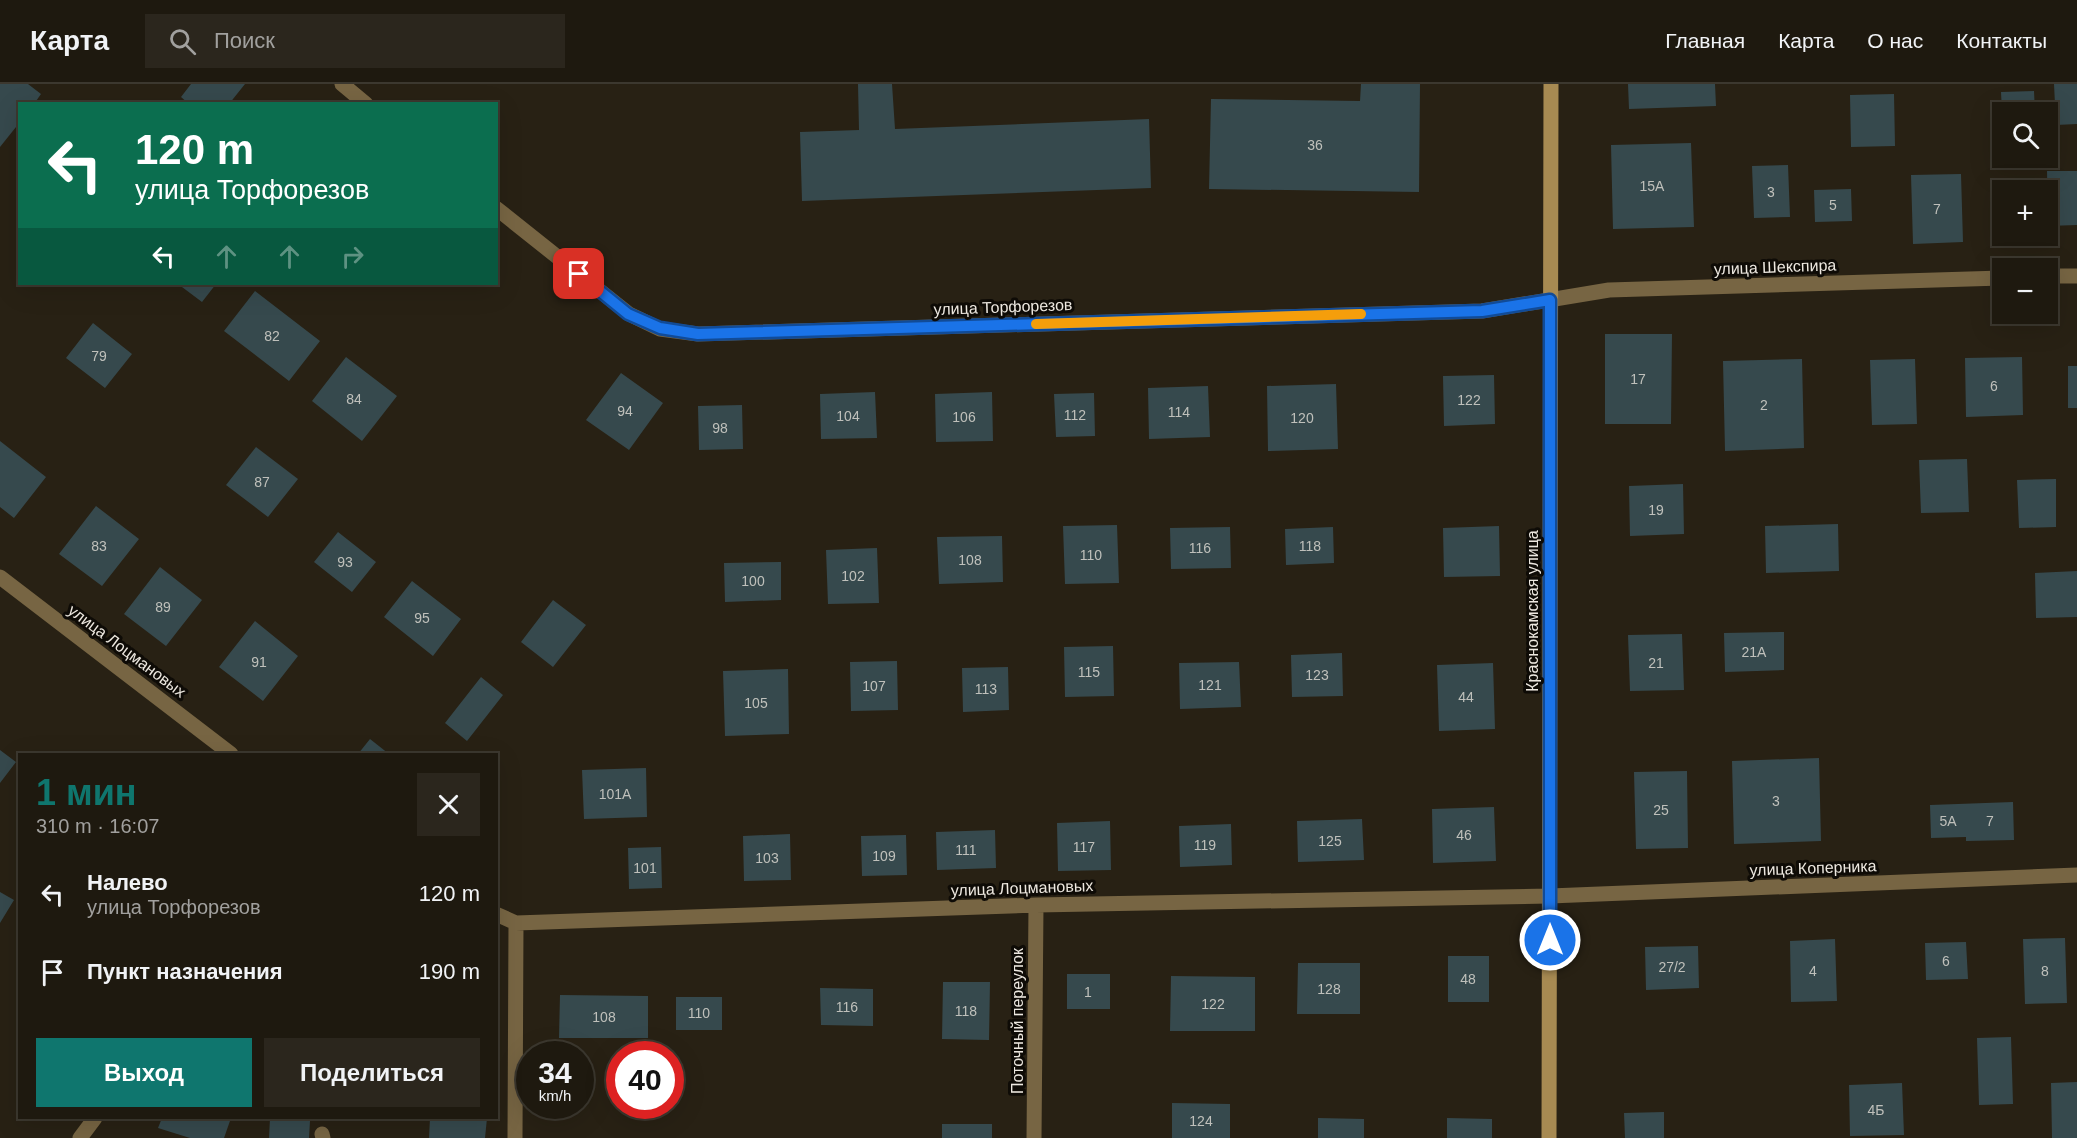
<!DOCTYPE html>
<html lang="ru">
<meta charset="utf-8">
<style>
:root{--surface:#1e190f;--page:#2b261d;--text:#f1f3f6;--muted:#a1a09e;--line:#3c382f;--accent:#0f766e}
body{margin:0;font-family:Arial,sans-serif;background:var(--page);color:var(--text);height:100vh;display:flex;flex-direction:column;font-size:22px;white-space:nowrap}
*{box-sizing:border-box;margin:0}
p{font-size:20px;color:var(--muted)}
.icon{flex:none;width:33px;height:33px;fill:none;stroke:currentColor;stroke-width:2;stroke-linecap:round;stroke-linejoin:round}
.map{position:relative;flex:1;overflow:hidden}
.details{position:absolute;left:18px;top:669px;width:480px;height:366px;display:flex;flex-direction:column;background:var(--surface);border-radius:0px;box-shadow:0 6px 24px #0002,0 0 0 2px var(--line)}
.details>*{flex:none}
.hud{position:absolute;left:18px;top:18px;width:480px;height:183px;border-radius:0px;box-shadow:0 6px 24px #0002,0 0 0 2px var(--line);background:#0b6e4f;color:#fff;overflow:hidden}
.controls{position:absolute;left:1992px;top:18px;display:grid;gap:12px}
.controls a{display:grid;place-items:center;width:66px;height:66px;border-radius:0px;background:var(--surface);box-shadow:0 6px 24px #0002,0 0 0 2px var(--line);font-size:30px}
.speed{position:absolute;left:516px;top:957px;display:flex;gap:12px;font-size:30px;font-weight:700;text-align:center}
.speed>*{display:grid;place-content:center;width:78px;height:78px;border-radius:50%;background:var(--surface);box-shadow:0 6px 24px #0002,0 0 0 2px var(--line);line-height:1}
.speed small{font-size:15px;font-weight:400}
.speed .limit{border:9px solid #d22;background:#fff;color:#111}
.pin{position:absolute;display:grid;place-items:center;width:51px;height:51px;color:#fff;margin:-26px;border-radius:12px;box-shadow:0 3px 9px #0006}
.me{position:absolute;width:66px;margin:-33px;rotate:0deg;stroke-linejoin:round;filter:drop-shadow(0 0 4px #0008)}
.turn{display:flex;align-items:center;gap:21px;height:126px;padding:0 18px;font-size:27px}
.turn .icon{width:78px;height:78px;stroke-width:2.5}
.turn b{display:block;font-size:42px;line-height:51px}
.lanes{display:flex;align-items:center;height:57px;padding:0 18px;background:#0003;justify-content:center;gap:30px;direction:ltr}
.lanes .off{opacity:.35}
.round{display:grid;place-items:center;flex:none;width:63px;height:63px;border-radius:0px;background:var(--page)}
.head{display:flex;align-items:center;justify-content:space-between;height:102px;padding:0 18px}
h1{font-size:36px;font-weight:700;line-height:45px;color:var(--accent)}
.button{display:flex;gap:12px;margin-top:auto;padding:12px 18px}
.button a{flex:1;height:69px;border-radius:0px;background:var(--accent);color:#fff;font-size:24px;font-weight:700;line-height:69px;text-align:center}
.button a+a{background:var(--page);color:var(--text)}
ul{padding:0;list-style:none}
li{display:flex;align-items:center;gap:18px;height:78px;padding:0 18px}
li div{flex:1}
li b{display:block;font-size:22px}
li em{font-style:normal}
header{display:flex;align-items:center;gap:36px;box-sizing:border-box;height:84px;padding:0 30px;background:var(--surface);border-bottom:2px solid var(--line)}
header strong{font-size:28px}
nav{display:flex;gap:33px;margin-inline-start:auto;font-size:21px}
.search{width:420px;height:54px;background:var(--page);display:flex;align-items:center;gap:15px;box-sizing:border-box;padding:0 21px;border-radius:0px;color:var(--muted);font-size:22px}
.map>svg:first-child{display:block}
.building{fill:#36494d}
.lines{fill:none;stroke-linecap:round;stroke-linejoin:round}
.lane{stroke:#776543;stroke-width:15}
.street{stroke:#776543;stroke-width:15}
.secondary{stroke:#a78a52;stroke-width:15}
.route-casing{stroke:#114b97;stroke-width:15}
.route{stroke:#1a73e8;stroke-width:10}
.slow{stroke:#f59e0b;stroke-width:10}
.labels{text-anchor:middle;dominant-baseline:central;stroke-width:6;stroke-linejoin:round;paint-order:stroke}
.number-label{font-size:14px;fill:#bfc0bb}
.street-label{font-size:16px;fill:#ede8e0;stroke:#0e0b06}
</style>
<header>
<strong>Карта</strong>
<div class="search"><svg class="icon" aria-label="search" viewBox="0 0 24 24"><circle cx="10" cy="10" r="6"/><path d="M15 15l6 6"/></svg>Поиск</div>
<nav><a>Главная</a><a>Карта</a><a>О нас</a><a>Контакты</a></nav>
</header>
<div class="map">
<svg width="2077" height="1054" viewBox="0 0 2077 1054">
<rect width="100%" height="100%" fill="#282114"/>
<path class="building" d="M0 0H28L41 10 34 20H20V38L0 63Z
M191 0H245L229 20H189L181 13Z
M858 0H892L895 45 1149 35 1151 104 802 117 800 48 859 46Z
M1361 0H1420L1419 108 1209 105 1211 15 1360 17Z
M1628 0H1715L1716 22 1629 25Z
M2054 0H2077V40L2056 41Z
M2034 7 2035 28H2002L2001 8Z
M1894 10 1895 62 1851 63 1850 11Z
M1691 59 1694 143 1613 145 1611 61Z
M1788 81 1790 133 1754 134 1752 82Z
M2047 87H2077V141L2048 142Z
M1961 90 1963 158 1913 160 1911 91Z
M1851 105 1852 137 1815 138 1814 106Z
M178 200H216L202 218Z
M255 207 320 257 289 297 224 247Z
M93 239 132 270 105 304 66 274Z
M1605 250H1672L1671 340H1605Z
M346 273 397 312 362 357 312 317Z
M2022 273 2023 331 1966 333 1965 274Z
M1802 275 1804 364 1725 367 1723 277Z
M1915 275 1917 340 1872 341 1870 276Z
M2068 282H2077V324H2068Z
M621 289 663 319 629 366 586 336Z
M1494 291 1495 340 1444 342 1443 292Z
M1336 300 1338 365 1268 367 1267 302Z
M1208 302 1210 353 1149 355 1148 304Z
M875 308 877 354 821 355 820 310Z
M992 308 993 357 936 358 935 310Z
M1094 309 1095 352 1056 353 1054 310Z
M742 321 743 365 699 366 698 322Z
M0 357 46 393 14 434 0 423Z
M256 363 298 395 268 433 226 401Z
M1967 375 1969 428 1921 429 1919 376Z
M2056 395V443L2019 444 2017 396Z
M1683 400 1684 450 1630 452 1629 402Z
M96 422 139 455 102 502 59 470Z
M1838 440 1839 487 1766 489 1765 442Z
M1117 441 1119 499 1065 500 1063 442Z
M1499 442 1500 492 1444 493 1443 444Z
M1230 443 1231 484 1171 485 1170 444Z
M1333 443 1334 479 1286 481 1285 445Z
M338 448 376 478 352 508 314 478Z
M1002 452 1003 498 939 500 937 453Z
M877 464 879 519 828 520 826 466Z
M781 478V516L725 518 724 479Z
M160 483 202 516 166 562 124 530Z
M2077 487V533L2036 534 2035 489Z
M412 497 461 535 433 572 384 533Z
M553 516 586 541 553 583 521 558Z
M255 537 298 572 263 617 219 583Z
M1784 548V586L1725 588 1724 549Z
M1682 550 1684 606 1630 607 1628 551Z
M1113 562 1114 612 1065 613 1064 563Z
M1342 569 1343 612 1292 613 1291 571Z
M897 577 898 626 851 627 850 578Z
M1239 578 1241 623 1180 625 1179 579Z
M1493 579 1495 645 1439 647 1437 581Z
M1008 583 1009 626 963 628 962 584Z
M788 585 789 650 725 652 723 587Z
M481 593 503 611 467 657 445 639Z
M370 655 389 670H358Z
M0 666 16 678 0 699Z
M1819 674 1821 757 1734 760 1732 677Z
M646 684 647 733 584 735 582 686Z
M1687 687 1688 764 1636 765 1634 688Z
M2013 718 2014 756 1966 757V753L1931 754 1930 721Z
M1494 723 1496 777 1433 779 1432 725Z
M1362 735 1364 776 1298 778 1297 737Z
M1110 737 1111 786 1058 787 1057 739Z
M1231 740 1232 781 1180 783 1179 742Z
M995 746 996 784 937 786 936 748Z
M790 750 791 796 744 797 743 752Z
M906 751 907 791 862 792 861 752Z
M661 763 662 804 629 805 628 764Z
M0 808 14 816 0 839Z
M2065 854 2067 919 2025 920 2023 855Z
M1835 855 1837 917 1791 918 1790 857Z
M1966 858 1968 895 1926 896 1925 859Z
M1698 862 1699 904 1646 906 1645 863Z
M1448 872H1489V918H1448Z
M1298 879H1360V930H1297Z
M1067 890H1110V925H1067Z
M1171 892 1255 893V947H1170Z
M943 898H990L989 956 942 955Z
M820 904 873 905V942L821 941Z
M560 911 648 912V954H559Z
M676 913H722V946H676Z
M2011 953 2013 1020 1979 1021 1977 954Z
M2077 998V1054H2052L2051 999Z
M1902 999 1904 1051 1850 1052 1849 1001Z
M1172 1019 1230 1020V1054H1172Z
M1664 1028V1054H1625L1624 1029Z
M162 1034H231L224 1054H190L158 1044Z
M270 1034 310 1037 309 1054H269Z
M430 1034H487L485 1054H429Z
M1318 1034 1364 1035V1054H1318Z
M1447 1034 1492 1035V1054H1447Z
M942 1040H992V1054H942Z"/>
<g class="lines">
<path class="lane" d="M322 1050 323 1054
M80 1054 95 1034"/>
<path class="street" d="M342 0 366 20
M496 124 629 230 660 245 698 250 1482 227 1609 206 2002 194
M2048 192H2077
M0 493 231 670
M496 830 516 839 1036 821 1550 812 2077 791
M515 1054 516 839
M1034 1054 1036 821"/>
<path class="secondary" d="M1549 1054 1551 0"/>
</g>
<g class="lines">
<g class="route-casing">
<path id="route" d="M579 190 628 230 660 244 698 250 1482 227 1550 216V856"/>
</g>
<use href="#route" class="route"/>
<path class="slow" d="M1036 240 1361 230"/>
</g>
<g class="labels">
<g class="number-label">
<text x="1315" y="61">36</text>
<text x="1652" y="102">15А</text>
<text x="1771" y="108">3</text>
<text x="1833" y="121">5</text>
<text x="1937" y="125">7</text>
<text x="272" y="252">82</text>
<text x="99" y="272">79</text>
<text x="1638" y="295">17</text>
<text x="1994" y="302">6</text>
<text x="354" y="315">84</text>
<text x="1469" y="316">122</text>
<text x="1764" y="321">2</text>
<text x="625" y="327">94</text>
<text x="1179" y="328">114</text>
<text x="1075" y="331">112</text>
<text x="848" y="332">104</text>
<text x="964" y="333">106</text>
<text x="1302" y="334">120</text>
<text x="720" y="344">98</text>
<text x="262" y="398">87</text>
<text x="1656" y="426">19</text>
<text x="99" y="462">83</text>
<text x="1310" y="462">118</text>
<text x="1200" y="464">116</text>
<text x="1091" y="471">110</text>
<text x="970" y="476">108</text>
<text x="345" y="478">93</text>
<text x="853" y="492">102</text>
<text x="753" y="497">100</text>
<text x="163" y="523">89</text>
<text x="422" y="534">95</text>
<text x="1754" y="568">21А</text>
<text x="259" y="578">91</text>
<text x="1656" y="579">21</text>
<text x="1089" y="588">115</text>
<text x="1317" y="591">123</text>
<text x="1210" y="601">121</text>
<text x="874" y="602">107</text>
<text x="986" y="605">113</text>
<text x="1466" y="613">44</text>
<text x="756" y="619">105</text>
<text x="615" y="710">101А</text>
<text x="1776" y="717">3</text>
<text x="1661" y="726">25</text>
<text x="1948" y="737">5А</text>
<text x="1990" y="737">7</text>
<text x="1464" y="751">46</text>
<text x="1330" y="757">125</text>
<text x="1205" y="761">119</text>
<text x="1084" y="763">117</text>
<text x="966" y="766">111</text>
<text x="884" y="772">109</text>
<text x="767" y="774">103</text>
<text x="645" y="784">101</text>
<text x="1946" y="877">6</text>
<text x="1672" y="883">27/2</text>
<text x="1813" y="887">4</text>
<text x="2045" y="887">8</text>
<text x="1468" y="895">48</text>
<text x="1329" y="905">128</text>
<text x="1088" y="908">1</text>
<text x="1213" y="920">122</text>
<text x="847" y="923">116</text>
<text x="966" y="927">118</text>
<text x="699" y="929">110</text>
<text x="604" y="933">108</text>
<text x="1876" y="1026">4Б</text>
<text x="1201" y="1037">124</text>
</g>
<g class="street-label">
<text transform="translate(1775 183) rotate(-2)">улица Шекспира</text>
<text transform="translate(1003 223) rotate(-2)">улица Торфорезов</text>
<text transform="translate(1532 527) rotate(-90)">Краснокамская улица</text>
<text transform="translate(127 567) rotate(37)">улица Лоцмановых</text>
<text transform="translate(1813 784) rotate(-2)">улица Коперника</text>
<text transform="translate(1022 804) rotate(-2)">улица Лоцмановых</text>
<text transform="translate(1017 937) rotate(-90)">Поточный переулок</text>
</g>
</g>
</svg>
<div class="controls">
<a><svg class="icon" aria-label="search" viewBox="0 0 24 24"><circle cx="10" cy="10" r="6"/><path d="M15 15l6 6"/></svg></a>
<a>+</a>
<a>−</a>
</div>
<div class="speed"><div>34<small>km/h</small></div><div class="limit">40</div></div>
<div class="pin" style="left:579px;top:190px;background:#d93025"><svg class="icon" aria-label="arrive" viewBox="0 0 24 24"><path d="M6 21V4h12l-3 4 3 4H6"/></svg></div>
<svg class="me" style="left:1550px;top:856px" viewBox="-20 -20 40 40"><circle r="17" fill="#1a73e8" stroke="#fff" stroke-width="3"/><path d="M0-11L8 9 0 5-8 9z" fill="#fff"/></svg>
<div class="hud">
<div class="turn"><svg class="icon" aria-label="left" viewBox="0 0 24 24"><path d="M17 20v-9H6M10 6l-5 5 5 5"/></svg><div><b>120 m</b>улица Торфорезов</div></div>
<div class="lanes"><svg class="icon" aria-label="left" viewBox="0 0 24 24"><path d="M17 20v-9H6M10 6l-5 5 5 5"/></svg><svg class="icon off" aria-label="ahead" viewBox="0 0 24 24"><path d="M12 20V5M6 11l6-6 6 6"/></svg><svg class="icon off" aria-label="ahead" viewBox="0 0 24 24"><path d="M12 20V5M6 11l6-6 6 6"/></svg><svg class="icon off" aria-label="right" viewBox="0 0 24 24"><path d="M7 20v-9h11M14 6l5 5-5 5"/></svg></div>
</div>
<section class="details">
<div class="head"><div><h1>1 мин</h1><p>310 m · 16:07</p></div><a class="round"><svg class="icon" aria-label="close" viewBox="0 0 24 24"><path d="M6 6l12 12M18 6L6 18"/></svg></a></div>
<ul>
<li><svg class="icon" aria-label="left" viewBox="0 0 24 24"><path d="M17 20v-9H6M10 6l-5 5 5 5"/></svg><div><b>Налево</b><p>улица Торфорезов</p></div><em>120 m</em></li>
<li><svg class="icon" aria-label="arrive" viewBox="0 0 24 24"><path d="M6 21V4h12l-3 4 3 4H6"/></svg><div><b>Пункт назначения</b></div><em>190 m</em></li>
</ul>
<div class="button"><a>Выход</a><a>Поделиться</a></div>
</section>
</div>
